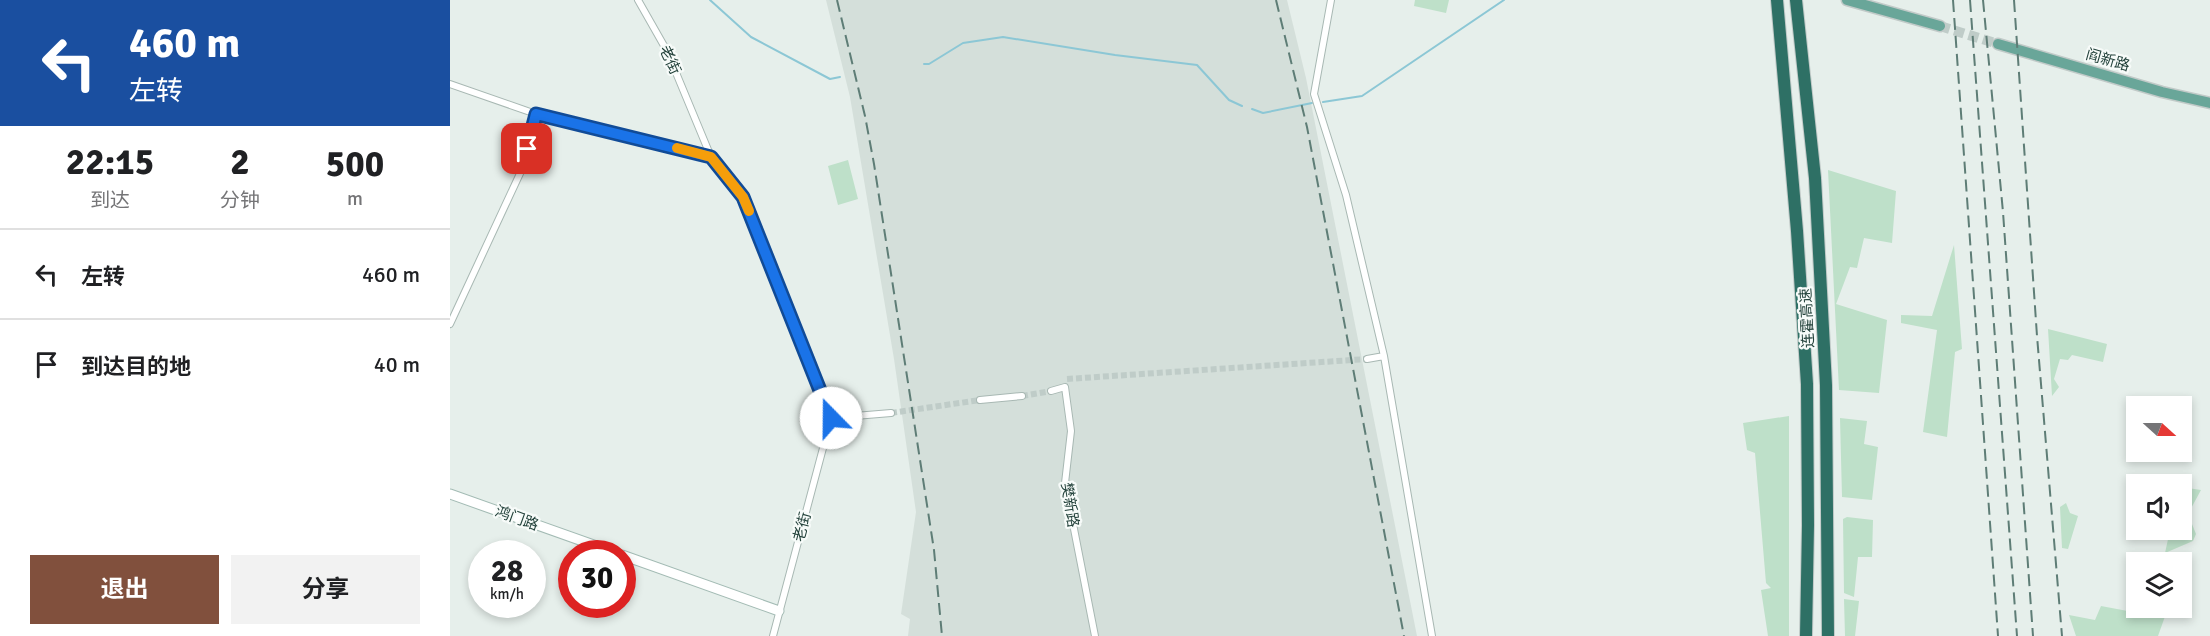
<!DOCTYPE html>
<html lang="zh">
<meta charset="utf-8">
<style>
:root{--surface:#fff;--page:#f2f2f2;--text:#202124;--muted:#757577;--line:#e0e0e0;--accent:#81503d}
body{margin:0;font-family:Signika,"Noto Sans SC",sans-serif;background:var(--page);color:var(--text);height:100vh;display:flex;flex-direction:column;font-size:22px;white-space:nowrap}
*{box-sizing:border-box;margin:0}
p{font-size:20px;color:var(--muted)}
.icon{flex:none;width:33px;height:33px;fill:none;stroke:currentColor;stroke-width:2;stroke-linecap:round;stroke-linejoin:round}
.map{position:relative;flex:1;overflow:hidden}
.details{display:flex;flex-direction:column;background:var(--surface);width:450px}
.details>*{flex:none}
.top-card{background:#1a4fa0;color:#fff;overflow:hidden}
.needle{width:39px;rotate:111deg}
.controls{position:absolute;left:1676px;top:396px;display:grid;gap:12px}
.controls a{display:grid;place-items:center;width:66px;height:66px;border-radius:0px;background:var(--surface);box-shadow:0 3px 9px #0003;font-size:30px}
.speed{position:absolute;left:18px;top:540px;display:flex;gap:12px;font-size:30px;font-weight:700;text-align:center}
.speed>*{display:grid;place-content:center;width:78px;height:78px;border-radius:50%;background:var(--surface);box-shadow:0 3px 9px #0003;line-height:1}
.speed small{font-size:15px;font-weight:400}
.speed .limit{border:9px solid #d22;background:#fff;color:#111}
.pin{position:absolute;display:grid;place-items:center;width:51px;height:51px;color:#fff;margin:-26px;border-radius:12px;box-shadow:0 3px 9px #0006}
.me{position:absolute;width:66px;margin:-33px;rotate:338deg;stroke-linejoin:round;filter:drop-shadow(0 0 4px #0008)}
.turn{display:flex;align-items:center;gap:21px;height:126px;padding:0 30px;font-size:27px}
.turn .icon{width:78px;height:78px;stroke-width:2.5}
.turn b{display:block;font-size:42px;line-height:51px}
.eta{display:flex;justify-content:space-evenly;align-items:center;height:102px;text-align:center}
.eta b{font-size:36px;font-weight:700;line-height:42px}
.cta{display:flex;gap:12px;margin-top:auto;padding:12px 30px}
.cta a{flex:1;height:69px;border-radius:0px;background:var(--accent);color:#fff;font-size:24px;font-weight:700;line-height:69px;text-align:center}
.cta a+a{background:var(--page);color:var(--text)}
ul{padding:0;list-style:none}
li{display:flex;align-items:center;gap:18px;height:90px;padding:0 30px;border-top:2px solid var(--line)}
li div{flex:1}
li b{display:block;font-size:22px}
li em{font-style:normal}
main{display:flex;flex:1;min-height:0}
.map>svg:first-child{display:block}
.built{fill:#d4dfda}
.green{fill:#bee0c9}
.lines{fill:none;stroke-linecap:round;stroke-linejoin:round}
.stream{stroke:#8cc7d5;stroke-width:2}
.street-tunnel{stroke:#bfccc8;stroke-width:6;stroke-dasharray:6 3;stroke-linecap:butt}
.primary-tunnel{stroke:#bfccc8;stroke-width:10;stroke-dasharray:10 5;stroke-linecap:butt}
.street-casing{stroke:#a8b8b3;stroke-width:8}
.secondary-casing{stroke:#a3bbb4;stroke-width:11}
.primary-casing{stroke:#c1cac8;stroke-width:13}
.highway-casing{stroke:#c1cac8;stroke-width:14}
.street{stroke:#fff;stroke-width:6}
.secondary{stroke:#fff;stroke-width:9}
.primary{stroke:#69a699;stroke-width:10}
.highway{stroke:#2e7065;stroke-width:12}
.rail{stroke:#5e7d76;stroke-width:2;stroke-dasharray:12 6;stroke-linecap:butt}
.route-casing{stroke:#114b97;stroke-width:15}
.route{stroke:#1a73e8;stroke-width:10}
.slow{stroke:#f59e0b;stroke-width:10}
.labels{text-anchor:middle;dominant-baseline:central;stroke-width:4.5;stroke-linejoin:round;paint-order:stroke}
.street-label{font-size:15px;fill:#23423b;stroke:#f7fbf9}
</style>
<main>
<section class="details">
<div class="top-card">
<div class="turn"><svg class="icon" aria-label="left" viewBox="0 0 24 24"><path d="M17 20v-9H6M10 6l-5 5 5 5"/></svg><div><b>460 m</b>左转</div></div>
</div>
<div class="eta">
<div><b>22:15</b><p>到达</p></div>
<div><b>2</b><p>分钟</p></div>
<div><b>500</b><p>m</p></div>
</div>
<ul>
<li><svg class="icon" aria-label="left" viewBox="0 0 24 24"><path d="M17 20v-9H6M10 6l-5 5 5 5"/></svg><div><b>左转</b></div><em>460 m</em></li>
<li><svg class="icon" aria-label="arrive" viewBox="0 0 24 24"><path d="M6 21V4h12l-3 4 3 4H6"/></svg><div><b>到达目的地</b></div><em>40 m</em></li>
</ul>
<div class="cta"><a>退出</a><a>分享</a></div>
</section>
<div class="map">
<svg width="1760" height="636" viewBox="0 0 1760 636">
<rect width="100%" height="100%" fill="#e6efeb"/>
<path class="built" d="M376 0H837L856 78 967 636H458L460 619 451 614 466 512 444 359 400 97Z"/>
<path class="green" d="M965 0H999L996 13 964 6Z
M398 160 408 199 388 205 378 166Z
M1378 170 1446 191 1442 243 1414 238 1407 268 1400 267 1386 304 1437 320 1429 393 1389 390Z
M1504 245 1512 349 1505 352 1497 437 1473 432 1487 330 1451 323V315L1482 316Z
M1598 329 1657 344 1653 362 1622 355 1618 360 1610 359 1604 379 1609 387 1602 396Z
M1339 416V636H1318L1311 590 1321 588 1316 583 1305 453 1297 450 1293 423Z
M1390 418 1417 421 1414 444 1428 447 1422 500 1392 497Z
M1731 487 1751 490 1738 514 1746 534 1743 541 1715 553 1720 530H1731Z
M1616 503 1620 513 1628 516 1618 549 1612 548 1610 507Z
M1397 517 1423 520 1422 557H1408L1404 597 1394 593 1393 519Z
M1394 599 1409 601 1405 636H1395Z
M1686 604V608H1718L1708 636H1626L1619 615 1645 620 1651 606 1683 612Z"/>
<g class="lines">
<path class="stream" d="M260 0 301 37 380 79 390 77
M474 64H479L513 43 553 37 665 55 747 65 779 100 792 106
M873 102 912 96 1054 0
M802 109 813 113 862 103"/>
<path class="street-tunnel" d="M617 379 917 359
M572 396 601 391
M441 413 530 400"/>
<path class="primary-tunnel" d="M1490 26 1548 44"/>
<g class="street-casing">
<path id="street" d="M188 0 217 51 261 157 293 197 381 418 441 413
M881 0 864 94 896 195 934 356 982 636
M0 84 86 114 261 157
M0 324 73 167 86 114
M917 359 934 356
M601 391 615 387 621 431 615 483 645 636
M530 400 572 396
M323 636 381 418"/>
</g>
<g class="secondary-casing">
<path id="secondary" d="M0 494 169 554
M172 555 329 611"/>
</g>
<g class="primary-casing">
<path id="primary" d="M1397 0 1490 26
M1548 44 1712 92 1760 103"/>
</g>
<g class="highway-casing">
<path id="highway" d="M1327 0 1347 231 1357 384 1358 525 1356 636
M1346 0 1365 178 1376 385 1378 636"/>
</g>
<use href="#street" class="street"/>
<use href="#secondary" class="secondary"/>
<use href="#primary" class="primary"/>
<use href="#highway" class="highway"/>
<path class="rail" d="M387 0 415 116 424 164 484 550 492 636
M826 0 857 127 954 636
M1503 0 1548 636
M1520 0 1567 636
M1533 0 1553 212 1583 636
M1564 0 1587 336 1612 636"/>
</g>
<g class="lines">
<g class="route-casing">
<path id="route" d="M77 149 86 114 261 157 293 197 381 418"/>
</g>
<use href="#route" class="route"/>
<path class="slow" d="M227 148 261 157 293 197 299 211"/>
</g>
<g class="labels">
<g class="street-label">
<text transform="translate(220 60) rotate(65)">老街</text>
<text transform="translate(1658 60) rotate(16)">阎新路</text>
<text transform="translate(1357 318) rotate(-93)">连霍高速</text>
<text transform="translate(620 505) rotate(81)">樊新路</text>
<text transform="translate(67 518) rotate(20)">鸿门路</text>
<text transform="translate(352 527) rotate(-75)">老街</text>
</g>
</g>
</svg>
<div class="controls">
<a><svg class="needle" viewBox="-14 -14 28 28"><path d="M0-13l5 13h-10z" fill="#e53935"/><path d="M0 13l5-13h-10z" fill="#757577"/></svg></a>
<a><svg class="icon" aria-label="sound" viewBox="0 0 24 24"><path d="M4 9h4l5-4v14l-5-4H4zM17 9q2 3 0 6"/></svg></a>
<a><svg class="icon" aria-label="layers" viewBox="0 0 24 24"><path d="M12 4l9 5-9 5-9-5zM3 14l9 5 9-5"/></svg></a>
</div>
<div class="speed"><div>28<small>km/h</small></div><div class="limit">30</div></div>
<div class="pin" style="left:77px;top:149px;background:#d93025"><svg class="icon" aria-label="arrive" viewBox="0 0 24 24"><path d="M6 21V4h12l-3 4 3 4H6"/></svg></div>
<svg class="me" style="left:381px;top:418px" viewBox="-20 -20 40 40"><circle r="19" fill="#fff"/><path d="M0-13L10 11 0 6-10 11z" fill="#1a73e8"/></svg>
</div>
</main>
